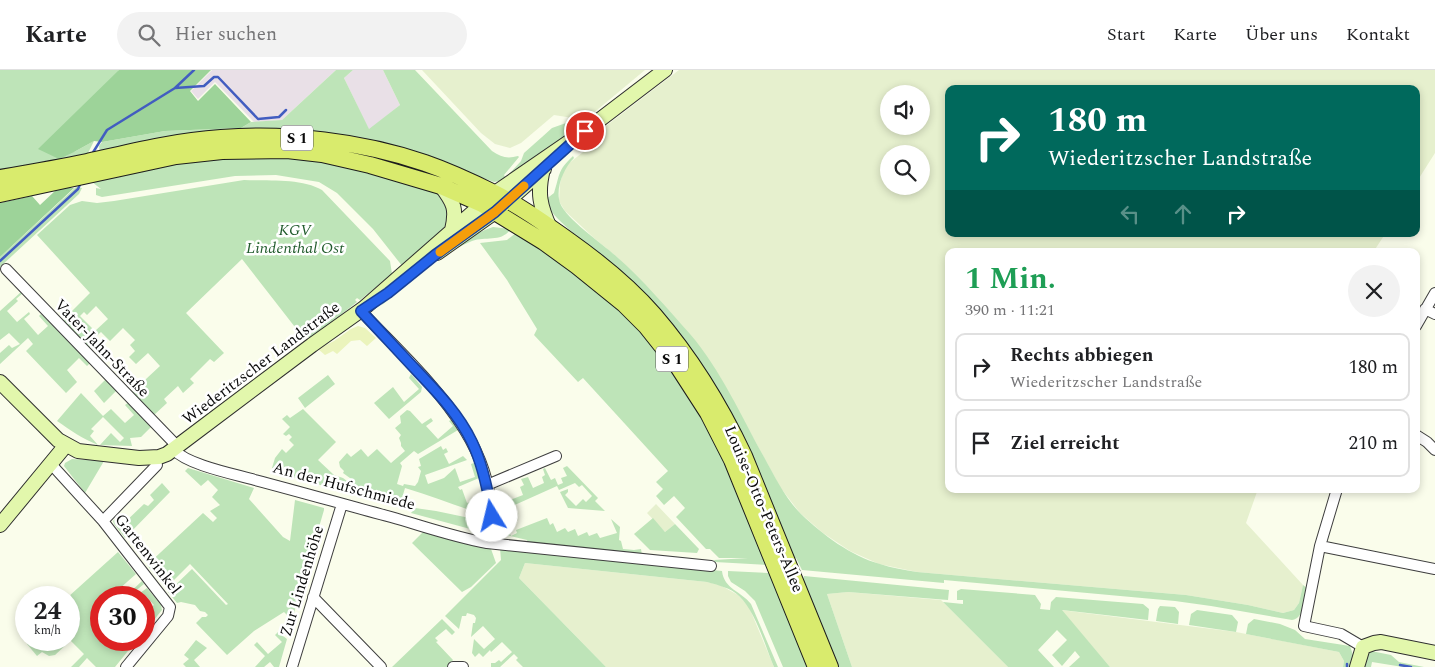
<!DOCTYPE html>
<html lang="de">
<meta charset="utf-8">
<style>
:root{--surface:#fff;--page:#f2f2f2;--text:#202124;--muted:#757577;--line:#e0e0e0}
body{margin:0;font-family:Spectral,serif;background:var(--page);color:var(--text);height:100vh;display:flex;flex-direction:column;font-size:19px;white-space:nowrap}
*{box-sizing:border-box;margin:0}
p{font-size:16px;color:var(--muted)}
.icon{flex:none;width:28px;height:28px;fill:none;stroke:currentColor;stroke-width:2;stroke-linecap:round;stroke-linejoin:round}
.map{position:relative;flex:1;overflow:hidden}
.drawer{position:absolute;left:945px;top:178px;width:475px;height:245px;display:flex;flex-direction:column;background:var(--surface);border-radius:10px;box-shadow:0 2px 8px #0003}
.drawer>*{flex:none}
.guide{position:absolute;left:945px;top:15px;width:475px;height:152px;border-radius:10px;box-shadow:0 2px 8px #0003;background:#00695c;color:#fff;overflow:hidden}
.controls{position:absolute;left:880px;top:15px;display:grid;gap:10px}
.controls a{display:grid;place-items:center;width:50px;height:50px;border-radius:50%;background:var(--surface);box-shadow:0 2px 8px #0003;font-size:25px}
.speed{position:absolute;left:15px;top:516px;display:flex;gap:10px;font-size:25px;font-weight:700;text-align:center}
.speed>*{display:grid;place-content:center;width:65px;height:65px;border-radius:50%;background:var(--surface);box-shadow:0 2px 8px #0003;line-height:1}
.speed small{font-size:12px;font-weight:400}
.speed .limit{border:8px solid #d22;background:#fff;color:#111}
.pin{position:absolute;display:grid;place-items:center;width:42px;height:42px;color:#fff;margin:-21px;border:2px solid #fff;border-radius:50%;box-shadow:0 1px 5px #0007}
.me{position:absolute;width:55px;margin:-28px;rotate:351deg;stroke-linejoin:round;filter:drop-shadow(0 0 4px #0008)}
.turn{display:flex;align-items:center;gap:18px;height:105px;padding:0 20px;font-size:22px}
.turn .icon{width:65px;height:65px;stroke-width:2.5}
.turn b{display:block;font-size:35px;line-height:42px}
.lanes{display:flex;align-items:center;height:48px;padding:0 20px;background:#0003;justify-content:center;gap:25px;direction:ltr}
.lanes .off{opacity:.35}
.round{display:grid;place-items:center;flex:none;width:52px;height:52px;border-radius:26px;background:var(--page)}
.headline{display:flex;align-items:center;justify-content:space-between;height:85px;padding:0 20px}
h1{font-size:30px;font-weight:700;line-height:38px;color:#1e9e55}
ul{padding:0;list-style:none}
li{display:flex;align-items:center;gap:15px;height:68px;margin:0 10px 8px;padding:0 10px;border:2px solid var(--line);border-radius:10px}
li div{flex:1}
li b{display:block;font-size:19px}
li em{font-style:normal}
header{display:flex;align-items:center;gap:30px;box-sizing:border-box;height:70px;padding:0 25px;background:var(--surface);border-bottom:1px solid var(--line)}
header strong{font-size:24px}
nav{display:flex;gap:28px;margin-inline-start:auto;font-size:18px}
.search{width:350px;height:45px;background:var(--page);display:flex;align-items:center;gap:12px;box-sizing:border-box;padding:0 18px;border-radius:28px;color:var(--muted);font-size:19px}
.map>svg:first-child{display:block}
.industrial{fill:#e9e0e7}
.farmland{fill:#e6f0ce;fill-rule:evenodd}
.green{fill:#bee4b8;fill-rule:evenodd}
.forest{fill:#9dd399}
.sand{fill:#ebf4bc}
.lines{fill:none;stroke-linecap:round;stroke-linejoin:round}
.stream{stroke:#425dc0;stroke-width:2.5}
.street-casing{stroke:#3e3e3e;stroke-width:12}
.secondary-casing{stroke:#2d2d2d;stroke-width:16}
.primary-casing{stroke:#1c1c1c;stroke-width:18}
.street{stroke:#fff;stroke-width:10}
.secondary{stroke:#e2f7ac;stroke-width:14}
.primary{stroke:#d9eb6d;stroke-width:16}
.route-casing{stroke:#184099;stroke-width:12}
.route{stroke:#2563eb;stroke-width:9}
.slow{stroke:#f59e0b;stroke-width:9}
.labels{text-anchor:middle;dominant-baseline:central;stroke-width:5;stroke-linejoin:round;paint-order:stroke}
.shield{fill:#fff;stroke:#545454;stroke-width:1}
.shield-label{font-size:15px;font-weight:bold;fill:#0b0b0b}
.park-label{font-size:16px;font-style:italic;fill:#225c2d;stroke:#fff}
.street-label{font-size:16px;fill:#0b0b0b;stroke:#fff}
</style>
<header>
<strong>Karte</strong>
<div class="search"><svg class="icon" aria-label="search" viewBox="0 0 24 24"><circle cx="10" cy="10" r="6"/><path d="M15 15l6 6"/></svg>Hier suchen</div>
<nav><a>Start</a><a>Karte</a><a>Über uns</a><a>Kontakt</a></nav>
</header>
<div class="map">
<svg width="1435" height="597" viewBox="0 0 1435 597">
<rect width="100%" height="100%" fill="#fafdeb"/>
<path class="industrial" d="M212 0H336L282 50 254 52 215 12 198 29 191 21Z
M353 0H383L400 35 369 60 344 8Z"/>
<path class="farmland" d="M422 0H645L585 50 554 45 521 73 510 78 495 74 481 63Z
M679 0H1435V83L1416 113V19H949V164H1385L1374 181H949V419H1258L1246 453 1303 515 1299 533 1294 540 1283 543 1248 535 1186 525 917 502 879 494 850 481 823 463 800 443 780 417 720 307 691 267 618 188 594 168 565 141 559 131 560 114 563 101 568 94 597 71 602 59ZM889 24H921V56H889ZM889 84H921V116H889Z
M656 434 675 454 665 462 647 443Z
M525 493 707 512 720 515 738 525 749 537 774 597H606L519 508Z
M848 522 941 530 1008 597H852L827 524Z
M1061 540 1236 562 1339 582 1344 591 1343 597H1110Z"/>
<path class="green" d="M0 0H119L74 82 94 71 86 87 0 103Z
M336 0H353L344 8 369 59 400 35 383 0H415L492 81C501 87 507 89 518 86L519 87 504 105 505 107 499 111 494 112 406 81 100 83 99 76 102 72 165 61 241 58 251 52 282 50Z
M566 53 571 56 573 61 511 105 510 103 521 91 524 83 542 67 552 58Z
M244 85 335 91 437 122 450 134 448 155 403 197 373 159 337 123 319 112 276 105 235 106 102 127 96 125V118L101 119 92 112 126 101Z
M573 86 574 88C564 98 555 118 560 133 567 150 603 174 617 187 643 210 667 238 690 264 721 300 741 346 764 387 775 407 785 428 801 444 823 465 851 486 880 494 892 498 905 500 917 502L1186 525 1248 535 1283 543 1294 540 1299 533 1303 515 1307 518C1305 528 1305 548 1292 550L1211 536 1175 531 944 510V513L802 500 796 488H793L602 186C586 172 552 150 545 130L554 123C560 105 557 101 573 86Z
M244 110C267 111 302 108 322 120L390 191 392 204 360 230 357 228 355 230 357 232 310 269 302 258 298 261 242 189 186 243 224 283 214 292 210 289 190 309 194 313 183 323 178 316 164 329 167 333 154 345 132 322 160 296 148 283 136 294 129 287 135 281 130 275 135 270 123 258 110 271 101 262 91 271 93 273 88 278 62 251 90 223 37 165 70 135 82 131 97 133 114 131ZM96 236 108 249 95 261 80 246 84 242 87 245Z
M76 117 82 118 79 124 0 197V187Z
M493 157 511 159C501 173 486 166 472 171 438 185 410 212 382 235 388 225 399 219 408 212 434 191 461 168 493 157Z
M517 162 535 172 640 256 706 349 767 495 715 492 714 490 748 488H719L710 479H706L676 447 685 438 674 426 664 435 656 426 663 419 656 412 668 401 583 308 578 312 534 265 537 259 507 210 480 173 507 170Z
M21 222 23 223 16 229 18 231 7 241 17 252 29 242 30 244 24 249 38 265 48 256 39 246 41 244 90 293 87 296 79 288 67 300 77 312 66 323 26 281 33 274 28 268 0 294V283L9 275 12 278 20 274 9 263 0 270V241Z
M411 304 422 317 421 322 389 349 374 333 393 317 404 332 419 319 409 308Z
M328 305 335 314 305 338 298 328Z
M106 309 117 320 104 333 94 321Z
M81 323 103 346 111 339 125 353 134 345 125 335 129 332 152 356 141 367 130 368 132 376 100 375 111 363 120 372 124 368 103 347 91 359 94 361 90 366 98 375C83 369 70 360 57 351Z
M303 339 336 372 318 390 334 405 343 408 351 414 354 411 343 403 344 401 340 397 339 392 347 383 351 387 361 379 368 387 377 379 391 393 405 381 401 376V373L399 368 401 365 395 358 401 353 400 346 407 340 410 341 422 354 431 348 433 351 426 356 438 369 453 356 449 351 451 350 458 360 418 384 414 381 400 393 402 396 397 414 403 416 404 414 415 416 418 412 421 401 418 397 421 396 419 389 441 376 443 380 446 378 448 382 444 384 449 394 463 386 467 390 425 405 428 414 444 408 455 398 460 412 475 407 471 394 474 393 479 408 458 417 460 420 462 419 467 433 484 427 486 445C458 437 433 426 405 418L400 435 398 437 278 403 279 400 272 398 275 388 282 379 286 383 294 375 289 370 292 367 289 364 286 366 283 364 290 357 282 349 287 345 290 348Z
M72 389 104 391 85 423 64 396 65 393Z
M567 396 598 428 595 431 605 441 568 438 560 422 568 419V422L565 425 576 436 583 429 586 432 592 426 582 415 579 417 575 413 559 420 557 416 506 439H502L496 436V428L499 434 523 425 520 417 524 415 521 409 528 407 533 418 544 413 542 407 545 405 543 399 545 398 551 410 555 408 558 415 563 413 561 408 567 406 563 398Z
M188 398 254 418 249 429 283 467 290 471 295 430 324 438V440L292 550 284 542 254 561 227 585 196 553 202 547H206L208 545 205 542 200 541 195 535 181 532 177 533 168 522 192 499 226 535 228 534 190 494 166 518 147 495 203 443 213 452 217 448 210 441 220 435 212 427 218 420 208 410 201 416 185 401Z
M162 413 170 422 125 468 114 454 113 451 115 449 122 455 144 434 148 436 154 430 150 425Z
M415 438 436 441 484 451 482 456 474 460 411 443Z
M547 448 550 455 553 453 557 462 565 458 568 462 575 459 578 466 587 462 589 466 597 463 600 468 617 463 611 449 620 457 619 470 621 471 623 479 634 480 641 479 642 485 528 474 527 470 502 464 509 461 511 466 517 463 516 460Z
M653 448 665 462 675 454 699 479 697 483 650 480 634 464Z
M425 460 468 474 491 479 496 493 471 517 462 522 412 473Z
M500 478 722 501C724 519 741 521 751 534L778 597H774C765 576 756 542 739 526 731 518 718 515 707 512L525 493 519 508 606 597H523L516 590 518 588 514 584 500 597H491V593H495L499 590 501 592 512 582 502 572 491 582 490 580 483 587 479 583 475 587 472 583 474 569 484 579 495 569 483 556 471 567 473 553H475L476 548 474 545 467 543 466 546H462L459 559 445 546 501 490Z
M118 482 136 504 118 520 125 527 142 511 144 514 128 527 101 528V570H127L132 576 115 597H96L87 588 79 597H71L84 584 69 569 68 527Z
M728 501 769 503 810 597H783L755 531 745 521 731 512 728 506Z
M804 506 949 520 948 530 848 522 827 524 852 597H836L805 519 807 518 803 509Z
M147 518 161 535 162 540 144 562V544L154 535 145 525 143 527 140 523Z
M961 519 1035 525 1041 534 1040 539 1050 540 1051 532 1056 527 1143 534 1149 539 1148 550 1062 540 1110 597H1069L1080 587 1075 581 1062 596 1052 585 1067 570 1057 560 1038 580 1054 597H1008L943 532 963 534V530H957V521Z
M1160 536 1175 537 1179 542 1178 554 1156 551 1158 539Z
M1197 540 1232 545 1238 552 1236 562 1189 555 1191 544Z
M442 549 455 562 452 565 446 559 435 568 438 571 436 572 453 590 447 597H392Z
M1254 549 1280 554 1295 560 1305 569 1350 576 1353 585V597H1343L1344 591 1339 582 1246 564 1248 554Z
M278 562 287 569 279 597H274L270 592 264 597H255L265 586 254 575 257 572 268 584 282 572 275 565Z
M31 570H65L68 573 55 585 49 586 42 582 37 586 27 574Z
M196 570 207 578 194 590 200 597H186L183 594 189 589 184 585Z
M1371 581 1391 585 1399 592 1424 597H1403L1372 592 1371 597H1362L1367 585Z"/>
<path class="forest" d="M119 0H211L190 21 198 31 215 14 251 52 241 58 165 61 102 72 94 71 74 82 59 89 38 79Z
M67 118H74L0 187V133L32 126 40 135 55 121Z"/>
<path class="sand" d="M358 256 365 258 376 268 367 276 360 270 351 271 337 284 333 281 325 285 318 279 334 271 351 259Z"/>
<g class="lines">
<path class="stream" d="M175 18 204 16 214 7H218L258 49 279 47 286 40
M92 84 107 60 175 18 194 0
M0 191 78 119 81 112
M1400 595 1411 597
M1347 597V594"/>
<g class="street-casing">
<path id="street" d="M6 199 178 377
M1425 239 1435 244
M361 241C418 302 511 379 487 473
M1416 256 1435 223
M1416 365 1427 372 1435 380
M174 380C188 395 234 404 255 410 301 422 346 435 391 447 423 456 454 467 487 473L711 496
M51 394 103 451 170 537 168 546 126 597
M487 415 556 386
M1337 419 1320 476 1304 556 1341 564 1363 577
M103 451 157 395
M1320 476 1435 499
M313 527 381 597
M292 597 342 434
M453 597H463"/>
</g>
<g class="secondary-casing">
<path id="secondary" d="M543 99C537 123 540 136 550 158
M441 116C454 133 457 139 452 160
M437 183 495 142 544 99
M0 312 58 370 78 381 139 388 159 387 167 384 312 275 364 238 495 123 585 61 665 0
M0 455 66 375
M1357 597 1363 577 1374 573 1381 572 1435 583"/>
</g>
<g class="primary-casing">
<path id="primary" d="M0 108C29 103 58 98 87 92 131 82 175 71 221 68 288 63 361 71 425 93 448 101 472 112 494 123 520 136 544 153 568 170 599 192 629 216 654 245 691 288 720 335 744 386L830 597
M0 124 176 86 222 81 287 80 322 84 370 95 441 116 482 134 544 172 577 196 624 234 646 256 677 295 708 343 732 390 816 597"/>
</g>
<use href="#street" class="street"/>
<use href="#secondary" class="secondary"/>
<use href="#primary" class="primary"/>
</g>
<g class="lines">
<g class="route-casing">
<path id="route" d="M492 446C488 420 483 395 472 372 459 345 439 324 418 302 399 282 380 261 361 241L388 223 435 185 495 142 585 61"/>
</g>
<use href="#route" class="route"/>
<path class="slow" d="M440 182 495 142 524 116"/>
</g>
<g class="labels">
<g class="shield">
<rect x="281" y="55.5" width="32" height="25" rx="4"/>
<rect x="656" y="276.5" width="32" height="25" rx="4"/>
</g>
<g class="shield-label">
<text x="297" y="68">S 1</text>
<text x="672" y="289">S 1</text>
</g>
<g class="park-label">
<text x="295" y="160">KGV<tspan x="295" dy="18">Lindenthal Ost</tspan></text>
</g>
<g class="street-label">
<text transform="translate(102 278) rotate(46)">Vater-Jahn-Straße</text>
<text transform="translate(261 293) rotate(-37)">Wiederitzscher Landstraße</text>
<text transform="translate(344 416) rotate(15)">An der Hufschmiede</text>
<text transform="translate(764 439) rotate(67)">Louise-Otto-Peters-Allee</text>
<text transform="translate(148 484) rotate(52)">Gartenwinkel</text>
<text transform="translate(302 511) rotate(-73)">Zur Lindenhöhe</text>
</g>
</g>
</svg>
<div class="controls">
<a><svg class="icon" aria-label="sound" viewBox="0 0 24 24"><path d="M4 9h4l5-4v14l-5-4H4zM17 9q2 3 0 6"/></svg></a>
<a><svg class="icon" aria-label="search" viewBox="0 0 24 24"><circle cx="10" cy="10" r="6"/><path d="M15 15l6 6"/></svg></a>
</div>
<div class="speed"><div>24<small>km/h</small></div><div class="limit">30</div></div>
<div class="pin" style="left:585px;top:61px;background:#d93025"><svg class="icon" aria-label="arrive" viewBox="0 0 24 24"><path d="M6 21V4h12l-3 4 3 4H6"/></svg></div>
<svg class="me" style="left:492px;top:446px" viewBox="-20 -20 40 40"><circle r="19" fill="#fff"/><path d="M0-13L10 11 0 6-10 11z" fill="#2563eb"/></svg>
<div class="guide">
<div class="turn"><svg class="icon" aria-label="right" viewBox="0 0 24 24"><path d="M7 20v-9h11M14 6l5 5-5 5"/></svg><div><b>180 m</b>Wiederitzscher Landstraße</div></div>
<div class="lanes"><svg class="icon off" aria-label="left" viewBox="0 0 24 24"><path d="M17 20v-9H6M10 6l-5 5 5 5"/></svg><svg class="icon off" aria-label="ahead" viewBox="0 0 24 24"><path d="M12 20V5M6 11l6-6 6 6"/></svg><svg class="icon" aria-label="right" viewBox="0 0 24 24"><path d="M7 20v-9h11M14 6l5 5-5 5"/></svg></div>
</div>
<section class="drawer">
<div class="headline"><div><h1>1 Min.</h1><p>390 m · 11:21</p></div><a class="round"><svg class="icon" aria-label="close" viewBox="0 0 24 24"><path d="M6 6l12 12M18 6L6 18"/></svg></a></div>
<ul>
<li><svg class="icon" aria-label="right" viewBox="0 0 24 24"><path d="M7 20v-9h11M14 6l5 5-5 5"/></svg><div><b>Rechts abbiegen</b><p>Wiederitzscher Landstraße</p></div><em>180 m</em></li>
<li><svg class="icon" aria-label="arrive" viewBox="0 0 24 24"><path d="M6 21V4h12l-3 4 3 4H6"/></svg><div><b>Ziel erreicht</b></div><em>210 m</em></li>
</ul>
</section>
</div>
